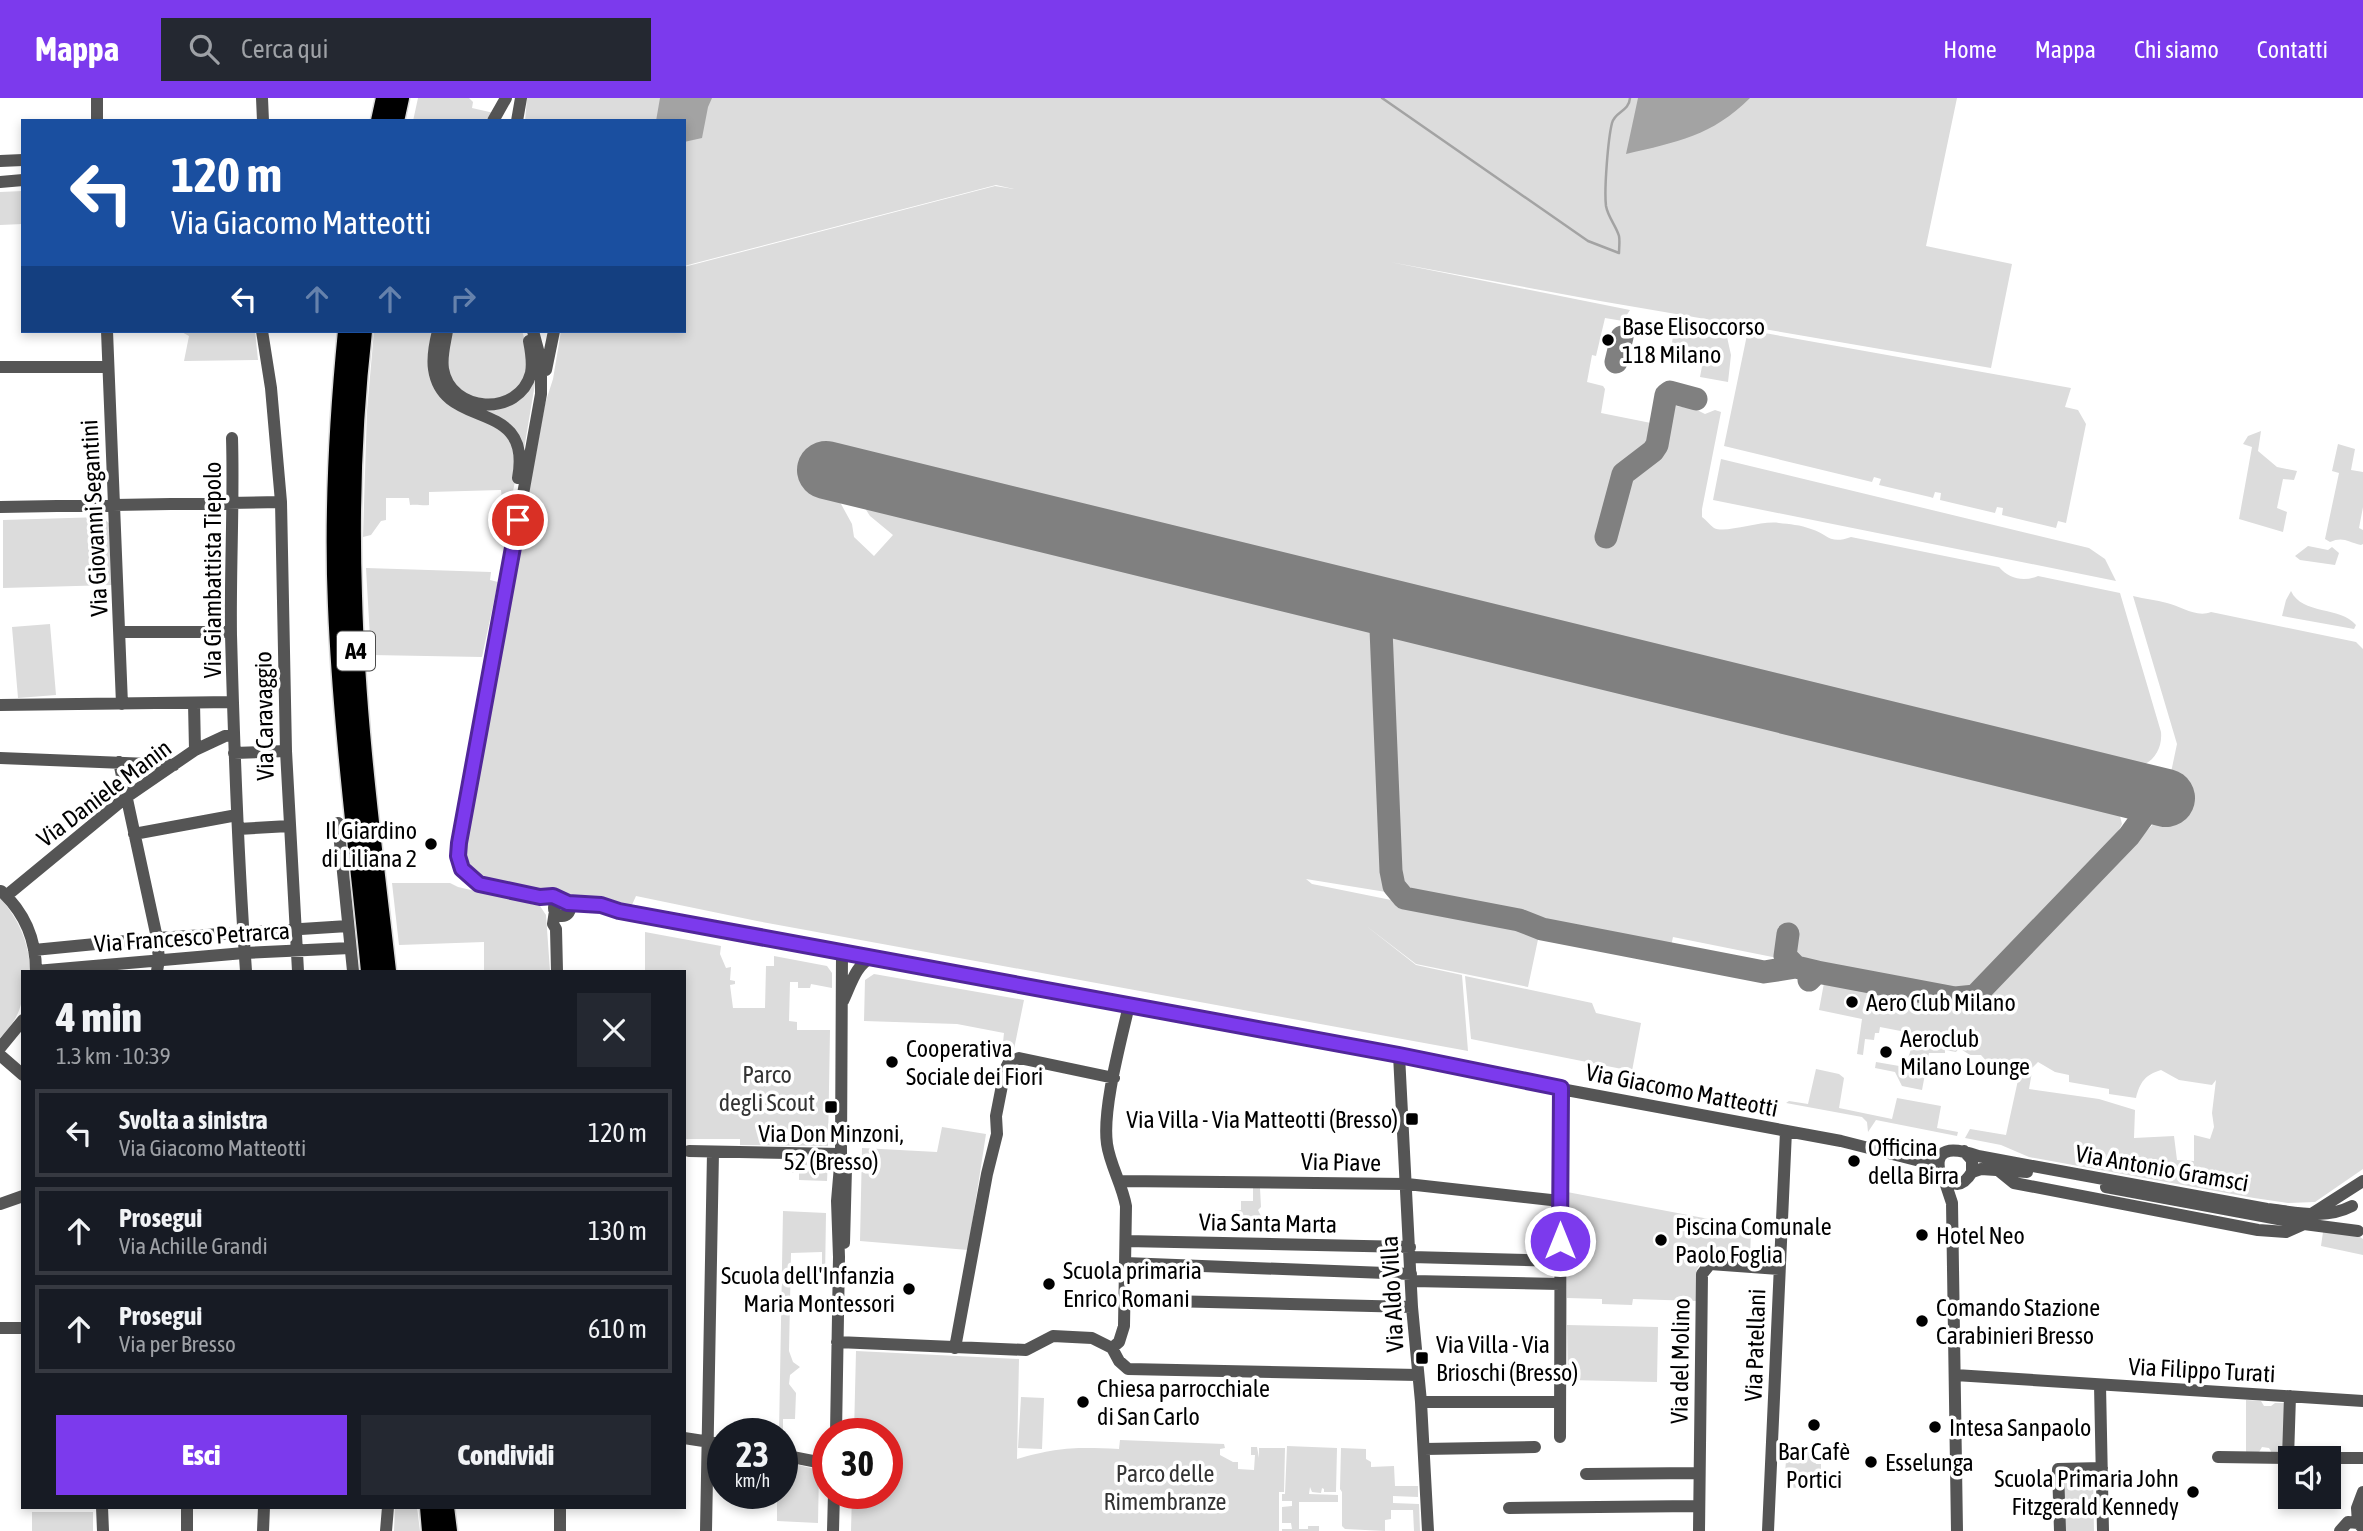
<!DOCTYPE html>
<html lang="it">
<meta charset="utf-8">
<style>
:root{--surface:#171b24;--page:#242831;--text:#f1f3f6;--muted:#9ea1a6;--line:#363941;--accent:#7c3aed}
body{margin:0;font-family:"Asap Condensed",sans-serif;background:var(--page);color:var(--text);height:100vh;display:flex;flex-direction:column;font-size:26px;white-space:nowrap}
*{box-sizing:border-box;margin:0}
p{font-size:23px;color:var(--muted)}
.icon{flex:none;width:38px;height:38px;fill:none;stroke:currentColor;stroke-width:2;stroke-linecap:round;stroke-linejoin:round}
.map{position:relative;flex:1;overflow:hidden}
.panel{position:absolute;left:21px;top:872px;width:665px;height:539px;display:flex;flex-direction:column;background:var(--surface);border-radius:0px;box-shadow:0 4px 10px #0003}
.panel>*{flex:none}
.banner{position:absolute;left:21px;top:21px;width:665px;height:214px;border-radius:0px;box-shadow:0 4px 10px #0003;background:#1a4fa0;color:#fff;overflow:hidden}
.tools{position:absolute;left:2278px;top:1348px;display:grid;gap:14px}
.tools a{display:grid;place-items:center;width:63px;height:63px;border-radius:0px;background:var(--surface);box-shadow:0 4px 10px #0003;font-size:35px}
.speed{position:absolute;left:707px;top:1320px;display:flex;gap:14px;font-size:35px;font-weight:700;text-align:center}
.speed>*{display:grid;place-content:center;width:91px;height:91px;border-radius:50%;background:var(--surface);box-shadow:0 4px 10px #0003;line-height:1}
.speed small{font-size:18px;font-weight:400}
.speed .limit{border:10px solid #d22;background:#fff;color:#111}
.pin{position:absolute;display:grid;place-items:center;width:60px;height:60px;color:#fff;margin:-30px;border:4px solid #fff;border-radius:50%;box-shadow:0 2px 7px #0007}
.me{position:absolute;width:77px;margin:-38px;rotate:0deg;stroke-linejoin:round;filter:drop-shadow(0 0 5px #0008)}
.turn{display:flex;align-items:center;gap:24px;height:147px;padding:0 35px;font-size:32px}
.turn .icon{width:91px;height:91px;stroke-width:2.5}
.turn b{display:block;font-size:49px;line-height:60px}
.lanes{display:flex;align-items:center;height:66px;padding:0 35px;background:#0003;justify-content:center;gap:35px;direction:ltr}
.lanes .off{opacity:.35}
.round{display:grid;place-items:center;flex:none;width:74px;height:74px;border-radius:0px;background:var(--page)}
.headline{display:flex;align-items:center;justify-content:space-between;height:119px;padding:0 35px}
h1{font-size:42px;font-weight:800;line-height:52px}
.action{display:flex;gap:14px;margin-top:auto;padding:14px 35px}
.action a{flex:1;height:80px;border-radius:0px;background:var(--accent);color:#fff;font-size:28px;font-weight:800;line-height:80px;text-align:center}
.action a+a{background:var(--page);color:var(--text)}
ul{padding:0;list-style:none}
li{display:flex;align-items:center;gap:21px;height:88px;margin:0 14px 10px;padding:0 21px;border:4px solid var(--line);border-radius:0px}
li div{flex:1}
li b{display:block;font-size:26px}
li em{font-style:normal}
header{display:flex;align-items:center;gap:42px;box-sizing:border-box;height:98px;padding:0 35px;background:var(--accent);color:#fff}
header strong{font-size:33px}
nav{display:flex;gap:38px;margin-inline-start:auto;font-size:24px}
.search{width:490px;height:63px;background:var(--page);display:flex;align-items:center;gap:18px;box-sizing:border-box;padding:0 24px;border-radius:0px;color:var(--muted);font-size:26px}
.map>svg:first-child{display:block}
.green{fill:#dcdcdc}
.water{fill:#a3a3a3}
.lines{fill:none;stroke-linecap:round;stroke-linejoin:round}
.stream{stroke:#a3a3a3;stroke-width:2.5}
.taxiway{stroke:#808080;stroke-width:23}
.runway{stroke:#808080;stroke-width:58}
.highway-casing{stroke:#dbdbdb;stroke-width:21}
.minor{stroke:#555;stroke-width:12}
.highway{stroke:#000;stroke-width:18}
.route-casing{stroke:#51269a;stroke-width:18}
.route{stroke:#7c3aed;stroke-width:12}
.poi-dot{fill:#000;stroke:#fff;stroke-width:2.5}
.labels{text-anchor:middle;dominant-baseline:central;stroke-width:7;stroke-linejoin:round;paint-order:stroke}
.shield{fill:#fff;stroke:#4c4c4c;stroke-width:2}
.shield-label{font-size:23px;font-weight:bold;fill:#000}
.poi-label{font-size:24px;fill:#000;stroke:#fff;text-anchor:start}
.street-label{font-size:24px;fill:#000;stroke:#fff}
.park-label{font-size:24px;fill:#333;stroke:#fff}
</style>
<header>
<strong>Mappa</strong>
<div class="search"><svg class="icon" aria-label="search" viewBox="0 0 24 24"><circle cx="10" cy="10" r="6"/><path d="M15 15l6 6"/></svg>Cerca qui</div>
<nav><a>Home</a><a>Mappa</a><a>Chi siamo</a><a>Contatti</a></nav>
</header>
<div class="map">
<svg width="2363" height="1433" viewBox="0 0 2363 1433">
<rect width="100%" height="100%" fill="#fff"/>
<path class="green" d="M418 0H469L473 4 472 10 494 15 484 23H413Z
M527 0H1957L1926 148 2012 166 1991 270 1600 203 1390 164 1630 212 1623 223 1605 220 1596 258 1592 257 1587 284 1603 288 1605 291 1601 315 1651 325 1654 329 1664 331 1670 307 1695 311 1705 316 1715 312 1721 314 1702 411V419C1706 422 1710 427 1714 430 1726 436 1761 422 1779 425 1789 426 1801 427 1811 431 1828 436 1829 447 1851 439L1999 469C2009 481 2024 484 2038 478L2120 495 2161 634C2163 656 2147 672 2124 670L831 354 822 391 835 395 852 426 854 439 874 458 893 437 870 418 859 401 1374 526 1386 794 1306 781 1312 786 1540 832 1528 889 1416 866 1365 827 1416 867 1462 877 1468 953 757 823 636 798 631 809 488 783C466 768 465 761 466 735L545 306 553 281 561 233H684V169L995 88 1014 91 996 87 684 168V23H525Z
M23 93V126L0 127V94Z
M1674 231C1692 235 1709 235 1727 239L1731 257 1728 284 1700 279 1705 252 1672 245Z
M1748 232 2071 290 2065 309 2078 312 2086 326 2066 425 2058 423 2056 430 2002 417 2003 410 1997 409 1995 415 1940 402 1941 395 1935 394 1933 400 1930 399 1879 387 1881 381 1874 379 1872 384 1724 348Z
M180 233H255L258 262 184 263 189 238Z
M374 233H434L430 263 487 322 511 342 516 378 509 414 503 413 501 392 429 394V407C423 408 417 406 410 407L409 400H386V422L381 423 371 437 363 439 367 313Z
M451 233H522C528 250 532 277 516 291 511 295 503 299 497 303L464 297 447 274Z
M441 275 485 311 531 286 536 280 523 357 520 346 472 311Z
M2261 333 2258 353 2277 369 2297 373 2294 382 2283 381 2277 410 2287 414 2283 434 2239 421 2252 349 2243 346 2248 338Z
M2338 346 2355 351 2351 372 2363 374V409L2359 430 2363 432V446L2361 447C2348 444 2343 438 2330 444L2325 441 2339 375 2332 373Z
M1721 361 2089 450 2105 461 2116 483 1713 402Z
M102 419 110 426 113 487 3 490V422Z
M2308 448 2328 452 2332 449 2339 455 2335 467 2300 462 2295 458Z
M366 470 491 474 490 482 498 484 482 559 371 557Z
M2291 493C2302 517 2340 508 2356 527L2354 531 2282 518 2286 502Z
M2133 498C2145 501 2156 502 2167 505 2181 508 2196 520 2211 514L2356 544 2363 551V1071L2315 1104 2288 1105 2254 1100 2029 1059 2001 1047 1965 1040 1970 1031 2006 1037 2020 973 2032 974 2029 991 2099 1001 2135 1012 2134 1040 2174 1038 2177 1062 2194 1063V1037L2210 1041 2214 1029 2212 1015 2216 982 2212 987 2179 982 2161 972C2145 977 2140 984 2136 1000L2109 996V991L2069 984V977L2055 974 2038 964 2030 972 2015 967 2014 971 1989 966 1981 957H1970L1959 950 1956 954 1945 952V955H1929L1922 992 1902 988 1895 974 1875 970 1876 964 1905 969 1916 936 1880 929 1879 935H1875L1874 942 1865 941 1863 957 1857 956 1862 921 1819 912 1824 885 1959 910 1975 907 1990 896 2162 717 2177 646Z
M50 526 56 597 18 600 12 529Z
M1389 530 2110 707 2119 714 2122 726 2116 738 1979 881 1969 889 1962 891 1783 857 1782 861 1673 839 1671 848 1405 796 1399 788 1393 749 1385 572 1389 571Z
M392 785H450L458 789 540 808 546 817 550 873H484V844L399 847Z
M0 800C18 820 28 842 30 869V873H23C23 906 23 915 0 940Z
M645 834 721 848 720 856 726 870 731 869 730 882 735 883V886L730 887 733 910H765L766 868H774V858L827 868 832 875V890L811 886 810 890H798V884H790L789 923 797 924V932H830L828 1048 740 1047V1041H684V873H645Z
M874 876 1024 902 1013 956 1002 954 1004 935 957 926 864 923 865 882Z
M1465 878 1592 905 1596 915 1641 925 1632 973 1471 941Z
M1816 971 1839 976 1844 980 1839 1010 1892 1021 1897 1000 1941 1008 1937 1030 1958 1034 1957 1038 1876 1022 1868 1034 1867 1024 1862 1019 1786 1005 1789 1003 1808 1006Z
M942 1029 986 1036 968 1152 860 1143 862 1050 937 1054Z
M793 1061 828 1062 827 1083 799 1082V1075H792Z
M1253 1089 1260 1090 1261 1109 1258 1112 1261 1118 1266 1119 1265 1125H1234L1235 1112H1241V1103H1253Z
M1567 1094 1751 1129 1750 1161 1710 1158 1703 1161 1696 1173V1203L1633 1201 1632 1207 1602 1206V1201L1567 1200V1156H1571V1122L1567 1121Z
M783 1113 826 1115 825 1182H822V1154L791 1155 789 1253 793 1264 800 1269 790 1277 789 1286 796 1295 795 1321H783V1351L782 1335H779Z
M2323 1134 2354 1135 2363 1141V1157L2321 1148Z
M1567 1227 1658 1229 1657 1284 1568 1282Z
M856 1253 1019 1261 1017 1361C1058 1349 1077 1349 1119 1351L1120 1342 1224 1346 1225 1350 1220 1351V1357L1233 1364H1238V1371L1254 1372 1255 1357H1251V1349H1257L1259 1360V1350H1285L1284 1394H1279V1433H851L852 1395H887V1335H854Z
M1021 1299 1044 1300 1042 1351 1018 1350Z
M2246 1302 2261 1303 2264 1308H2271L2275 1305H2285L2283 1355H2272L2269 1350 2262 1349 2258 1356 2246 1355Z
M1287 1348 1337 1350 1336 1394H1324V1391L1322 1390 1321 1395 1312 1394 1310 1389 1309 1396 1338 1397V1404H1299V1431H1308V1428H1319V1433H1282V1431H1292L1291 1425H1282V1409L1292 1408V1403H1282V1396H1285Z
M1787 1348 1799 1359 1807 1351 1816 1359V1366H1821V1389L1784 1390Z
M1341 1350 1366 1351V1361L1371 1364V1369L1394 1368 1395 1388H1418V1399L1393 1398V1405L1419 1406 1420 1433H1414L1413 1412H1391V1421L1385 1422V1433L1345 1431 1342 1428V1394L1340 1391Z
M782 1363 819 1372 818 1425 777 1423V1395H782Z
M2093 1375 2094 1433H2065L2064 1376Z
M395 1409H417L420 1433H394Z
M32 1414H93V1433H32Z"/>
<path class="water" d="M660 0H712L708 9 702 40 684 44V23H656Z
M1638 0H1750C1712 38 1677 44 1626 56Z"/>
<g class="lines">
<path class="stream" d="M1382 0 1588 143 1619 155C1619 150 1620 143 1619 138 1616 128 1608 119 1606 108 1604 92 1608 41 1612 25 1615 13 1629 14 1630 0"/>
<path class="taxiway" d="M1616 264 1622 239
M1606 439 1623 376 1653 353 1657 347 1666 297 1670 294 1696 301
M1380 507 1391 773 1394 788 1404 800 1519 822 1542 831 1764 874 1796 869 1817 874
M1788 836 1785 858 1796 869
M1809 882 1817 874 1955 900 1975 898 2129 738 2142 720 2149 696"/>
<path class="runway" d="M826 372 2166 700"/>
<g class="highway-casing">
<path id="highway" d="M380 23 385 0
M395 23 400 0
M347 233C338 324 333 417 337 508 342 630 358 752 370 873
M363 233C353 321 350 409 353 498 356 623 373 749 387 873
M429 1409 431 1433
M445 1409 448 1433"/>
</g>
<path class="minor" d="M97 0V23
M262 0 263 23
M493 23 506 0
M517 23 521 0
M0 63 23 62
M0 84 23 82
M107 233 122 606
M262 233 271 290 281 404 286 653 298 873
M438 233C435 245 432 258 434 271 443 334 533 298 518 380
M447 233C445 245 441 258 443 271 450 315 519 320 531 275 533 265 531 253 529 243
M533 233 541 263V296L458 758 462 771 479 786 540 799 553 798 559 802
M0 269H108
M546 272 554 233
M232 340C234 405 230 471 231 537 234 649 238 761 246 873
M0 409 281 404
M120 534H231
M194 605 195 652
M0 607 233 604
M234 655 286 653
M0 660 174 667
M119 664 157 840 159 862 157 873
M338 725 353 873
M238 731 289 728
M134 736 237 717
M1 793C24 814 36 842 36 873
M6 798 125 700 195 652 225 638 233 637
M554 810a8 8 0 1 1 16 0a8 8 0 1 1-16 0Z
M568 805 601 807 619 813 1399 957 1561 991 1841 1043 1928 1065C1943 1073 1955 1102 1972 1074V1062L1964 1053
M555 813 553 826 556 831 557 873
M34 852 157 840 348 828
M36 873 244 855 350 850
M843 903C850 889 856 865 872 860
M0 950 23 922
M0 957 23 977
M1399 957 1412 1209 1421 1304 1428 1433
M689 1053 841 1056
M842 1059 846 1070 844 1145
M1998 1072 2014 1085 2258 1132 2286 1134 2304 1126
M1972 1074 1981 1071 2027 1074
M1940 1076C1932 1044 1961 1052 1978 1058L2267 1111C2295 1114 2325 1122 2352 1108
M1944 1081 1952 1105 1957 1433
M1120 1083 1407 1086 1560 1103
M2106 1089 2304 1126 2358 1133
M0 1106 23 1098
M2313 1115 2363 1083
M1126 1143 1410 1149
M1411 1159 1560 1163
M1125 1165 1411 1176
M1412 1183 1560 1186
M1125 1202 1412 1209
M0 1230H23
M837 1244 1026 1252 1053 1238 1092 1240 1112 1250 1119 1263 1128 1271 1418 1277
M955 1250 987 1076 997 1036 996 1018 1005 972 1009 964 1019 960 1114 980
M1112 1250 1119 1244 1124 1228 1126 1108C1122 1086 1110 1067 1107 1046 1102 1011 1121 943 1129 907
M1955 1277 2363 1303
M2100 1287 2103 1433
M1421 1304H1560
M836 1335 839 1159 837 1103 841 1056 842 854
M1560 1339 1561 991
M684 1340 723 1346
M1424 1351 1535 1349
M782 1357 828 1366
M2218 1359 2291 1360
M2288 1360 2290 1298
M2329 1360H2363
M1586 1376 1698 1375
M102 1409 103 1433
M560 1409V1433
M1509 1410 1698 1408
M2358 1425 2357 1410 2363 1394
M187 1433V1409
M263 1433 264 1409
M386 1433 388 1409
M706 1433 713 1054
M833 1433 834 1395
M1699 1433 1702 1176 1710 1166 1779 1171
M1768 1433 1786 1033
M2060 1433 2058 1371 2102 1370
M2340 1433 2348 1424 2358 1425 2362 1429"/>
<use href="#highway" class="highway"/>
</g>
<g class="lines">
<g class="route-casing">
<path id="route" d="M518 422 459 745 458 758 462 771 479 786 540 799 553 798 568 805 601 807 619 813 1399 957 1561 990 1560 1143"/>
</g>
<use href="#route" class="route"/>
</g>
<g class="poi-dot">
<circle cx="1608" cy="242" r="7"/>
<circle cx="431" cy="746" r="7"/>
<circle cx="1852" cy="904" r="7"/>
<circle cx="1886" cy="954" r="7"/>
<circle cx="892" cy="964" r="7"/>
<rect x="824" y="1002" width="14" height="14" rx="3.5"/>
<rect x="1405" y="1014" width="14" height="14" rx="3.5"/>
<circle cx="1854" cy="1063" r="7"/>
<circle cx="1922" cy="1137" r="7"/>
<circle cx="1661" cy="1142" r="7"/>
<circle cx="1049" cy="1186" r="7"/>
<circle cx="909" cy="1191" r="7"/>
<circle cx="1922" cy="1223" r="7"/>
<rect x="1415" y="1253" width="14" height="14" rx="3.5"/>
<circle cx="1083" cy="1304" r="7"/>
<circle cx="1814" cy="1327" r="7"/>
<circle cx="1935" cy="1329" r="7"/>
<circle cx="1871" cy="1364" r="7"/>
<circle cx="2193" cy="1394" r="7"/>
</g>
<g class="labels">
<rect class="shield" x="337" y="533.5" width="38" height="39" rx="5"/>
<g class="shield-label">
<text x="356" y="553">A4</text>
</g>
<g class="poi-label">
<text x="1622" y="228">Base Elisoccorso<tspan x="1622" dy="28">118 Milano</tspan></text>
<text x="417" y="732" text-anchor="end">Il Giardino<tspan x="417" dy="28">di Liliana 2</tspan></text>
<text x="1866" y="904">Aero Club Milano</text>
<text x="1900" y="940">Aeroclub<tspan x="1900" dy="28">Milano Lounge</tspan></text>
<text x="906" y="950">Cooperativa<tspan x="906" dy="28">Sociale dei Fiori</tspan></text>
<text x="1398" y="1021" text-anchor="end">Via Villa - Via Matteotti (Bresso)</text>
<text x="831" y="1035" text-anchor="middle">Via Don Minzoni,<tspan x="831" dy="28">52 (Bresso)</tspan></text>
<text x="1868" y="1049">Officina<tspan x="1868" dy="28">della Birra</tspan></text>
<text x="1675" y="1128">Piscina Comunale<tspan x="1675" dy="28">Paolo Foglia</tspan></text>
<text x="1936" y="1137">Hotel Neo</text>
<text x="1063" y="1172">Scuola primaria<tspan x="1063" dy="28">Enrico Romani</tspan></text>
<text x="895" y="1177" text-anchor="end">Scuola dell'Infanzia<tspan x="895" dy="28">Maria Montessori</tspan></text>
<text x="1936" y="1209">Comando Stazione<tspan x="1936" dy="28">Carabinieri Bresso</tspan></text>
<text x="1436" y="1246">Via Villa - Via<tspan x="1436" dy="28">Brioschi (Bresso)</tspan></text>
<text x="1097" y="1290">Chiesa parrocchiale<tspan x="1097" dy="28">di San Carlo</tspan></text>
<text x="1949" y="1329">Intesa Sanpaolo</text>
<text x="1814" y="1353" text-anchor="middle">Bar Cafè<tspan x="1814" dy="28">Portici</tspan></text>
<text x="1885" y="1364">Esselunga</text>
<text x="2179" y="1380" text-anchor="end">Scuola Primaria John<tspan x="2179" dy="28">Fitzgerald Kennedy</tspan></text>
</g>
<g class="street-label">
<text transform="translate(94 420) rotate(-93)">Via Giovanni Segantini</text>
<text transform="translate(212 472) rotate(-90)">Via Giambattista Tiepolo</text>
<text transform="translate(264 618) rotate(-91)">Via Caravaggio</text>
<text transform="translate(104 695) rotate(-37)">Via Daniele Manin</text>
<text transform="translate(192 839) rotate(-4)">Via Francesco Petrarca</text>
<text transform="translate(1682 992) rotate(11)">Via Giacomo Matteotti</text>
<text transform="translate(1341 1064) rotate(1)">Via Piave</text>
<text transform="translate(2162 1070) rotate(10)">Via Antonio Gramsci</text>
<text transform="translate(1268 1125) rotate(1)">Via Santa Marta</text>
<text transform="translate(1392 1196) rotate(-93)">Via Aldo Villa</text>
<text transform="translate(1755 1247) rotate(-88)">Via Patellani</text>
<text transform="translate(1680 1263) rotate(-89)">Via del Molino</text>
<text transform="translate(2202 1272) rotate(3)">Via Filippo Turati</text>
</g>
<g class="park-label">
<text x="767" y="976">Parco<tspan x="767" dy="28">degli Scout</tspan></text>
<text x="1165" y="1375">Parco delle<tspan x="1165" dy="28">Rimembranze</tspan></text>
</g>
</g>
</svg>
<div class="tools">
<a><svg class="icon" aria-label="sound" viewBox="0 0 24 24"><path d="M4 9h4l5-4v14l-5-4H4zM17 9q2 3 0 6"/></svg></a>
</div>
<div class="speed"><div>23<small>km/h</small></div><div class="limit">30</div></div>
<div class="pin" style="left:518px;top:422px;background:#d93025"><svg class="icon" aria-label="arrive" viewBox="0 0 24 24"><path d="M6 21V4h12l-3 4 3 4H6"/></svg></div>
<svg class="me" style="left:1560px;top:1143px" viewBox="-20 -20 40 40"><circle r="17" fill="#7c3aed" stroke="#fff" stroke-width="3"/><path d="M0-11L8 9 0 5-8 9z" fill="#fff"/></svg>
<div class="banner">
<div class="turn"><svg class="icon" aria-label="left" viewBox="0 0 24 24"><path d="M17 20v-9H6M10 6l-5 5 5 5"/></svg><div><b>120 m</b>Via Giacomo Matteotti</div></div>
<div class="lanes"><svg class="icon" aria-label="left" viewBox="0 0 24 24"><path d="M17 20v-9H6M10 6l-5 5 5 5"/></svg><svg class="icon off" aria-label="ahead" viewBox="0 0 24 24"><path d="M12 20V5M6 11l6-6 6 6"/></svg><svg class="icon off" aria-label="ahead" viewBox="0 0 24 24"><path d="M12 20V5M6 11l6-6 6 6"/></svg><svg class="icon off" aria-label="right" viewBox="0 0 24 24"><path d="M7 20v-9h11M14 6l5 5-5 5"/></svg></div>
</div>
<section class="panel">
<div class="headline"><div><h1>4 min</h1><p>1.3 km · 10:39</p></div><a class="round"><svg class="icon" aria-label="close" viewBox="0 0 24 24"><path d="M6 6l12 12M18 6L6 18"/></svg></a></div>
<ul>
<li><svg class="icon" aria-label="left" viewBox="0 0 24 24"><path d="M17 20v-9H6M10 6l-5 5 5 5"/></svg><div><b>Svolta a sinistra</b><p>Via Giacomo Matteotti</p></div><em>120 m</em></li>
<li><svg class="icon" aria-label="ahead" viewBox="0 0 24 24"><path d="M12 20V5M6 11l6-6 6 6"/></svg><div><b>Prosegui</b><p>Via Achille Grandi</p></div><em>130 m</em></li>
<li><svg class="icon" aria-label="ahead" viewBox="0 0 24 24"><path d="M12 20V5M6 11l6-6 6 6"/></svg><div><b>Prosegui</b><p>Via per Bresso</p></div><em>610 m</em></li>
</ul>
<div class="action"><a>Esci</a><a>Condividi</a></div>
</section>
</div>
